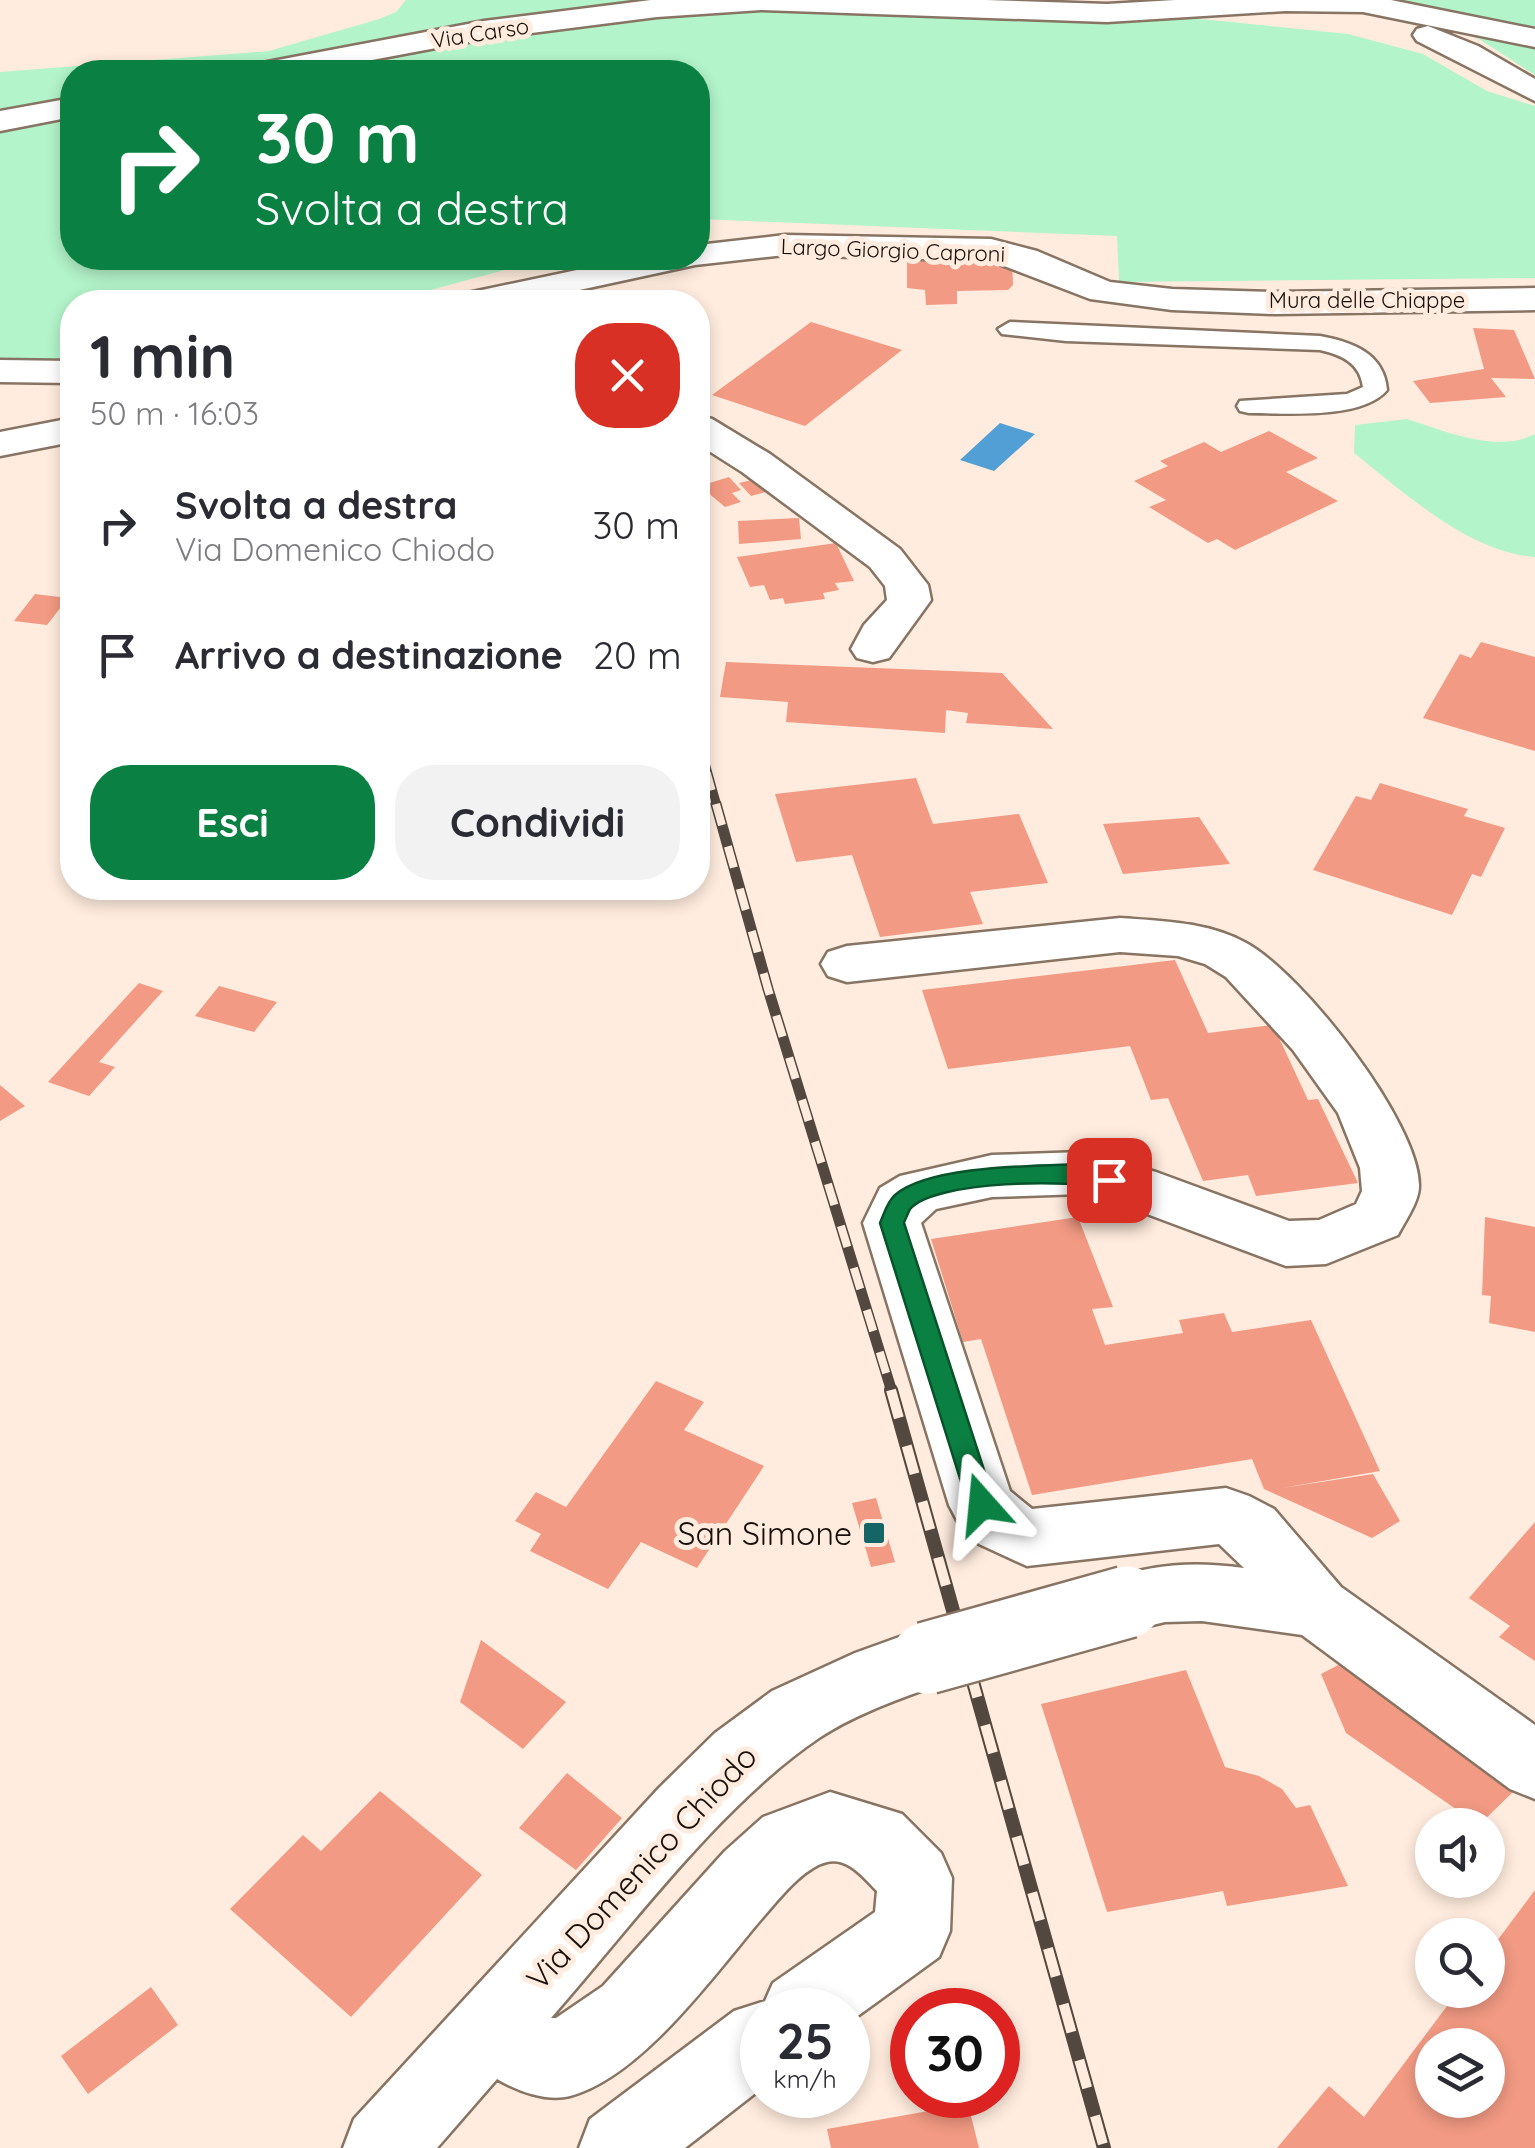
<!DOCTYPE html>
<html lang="it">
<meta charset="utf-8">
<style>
:root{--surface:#fff;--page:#f2f2f3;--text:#2b2b33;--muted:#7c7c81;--accent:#0b8043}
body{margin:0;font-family:Quicksand,sans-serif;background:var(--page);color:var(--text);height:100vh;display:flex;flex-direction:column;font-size:38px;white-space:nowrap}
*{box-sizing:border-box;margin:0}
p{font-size:32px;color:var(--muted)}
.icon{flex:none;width:55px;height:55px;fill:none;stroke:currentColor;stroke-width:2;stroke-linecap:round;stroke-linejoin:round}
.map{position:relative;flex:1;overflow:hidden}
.sheet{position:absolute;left:60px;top:290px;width:650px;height:610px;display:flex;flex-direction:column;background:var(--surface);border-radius:40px;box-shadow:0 5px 15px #0003}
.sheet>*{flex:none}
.hud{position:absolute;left:60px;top:60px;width:650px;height:210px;border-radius:40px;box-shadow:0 5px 15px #0003;background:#0b8043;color:#fff;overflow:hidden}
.controls{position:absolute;left:1415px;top:1808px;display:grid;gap:20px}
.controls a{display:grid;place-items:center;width:90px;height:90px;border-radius:50%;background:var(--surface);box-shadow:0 5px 15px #0003;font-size:50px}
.speed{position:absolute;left:740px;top:1988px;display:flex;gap:20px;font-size:50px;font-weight:700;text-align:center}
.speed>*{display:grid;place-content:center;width:130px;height:130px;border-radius:50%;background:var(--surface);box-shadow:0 5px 15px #0003;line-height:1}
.speed small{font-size:25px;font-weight:400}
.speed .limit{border:15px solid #d22;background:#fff;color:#111}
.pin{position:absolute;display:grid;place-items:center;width:85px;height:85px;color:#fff;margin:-42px;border-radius:20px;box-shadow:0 5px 15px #0006}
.me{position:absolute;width:110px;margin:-55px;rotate:342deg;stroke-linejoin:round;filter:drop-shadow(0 0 8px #0008)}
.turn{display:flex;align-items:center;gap:35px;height:210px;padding:0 30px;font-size:45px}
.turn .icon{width:130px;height:130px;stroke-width:2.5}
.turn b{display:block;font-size:70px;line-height:85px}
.round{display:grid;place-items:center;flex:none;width:105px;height:105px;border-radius:40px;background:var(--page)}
.overview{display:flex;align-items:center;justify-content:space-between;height:170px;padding:0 30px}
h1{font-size:60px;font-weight:800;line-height:75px}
.action{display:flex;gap:20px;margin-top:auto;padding:20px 30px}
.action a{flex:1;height:115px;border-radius:40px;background:var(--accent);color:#fff;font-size:40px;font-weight:800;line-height:115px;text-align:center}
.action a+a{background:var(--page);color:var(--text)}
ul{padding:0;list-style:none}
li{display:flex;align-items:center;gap:30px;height:130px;padding:0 30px}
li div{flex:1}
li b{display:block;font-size:38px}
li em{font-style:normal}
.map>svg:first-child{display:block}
.green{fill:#b3f4ca}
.water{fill:#529fd5}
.building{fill:#f29a83;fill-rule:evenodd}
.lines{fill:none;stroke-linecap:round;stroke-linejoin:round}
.lane-casing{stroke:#887463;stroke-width:5}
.street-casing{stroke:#887463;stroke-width:5}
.lane{fill:#fff;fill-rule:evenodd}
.street{fill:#fff;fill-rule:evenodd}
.rail-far2-casing{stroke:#524840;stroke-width:9}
.rail-far1-casing{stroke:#524840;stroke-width:11}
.rail-casing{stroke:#524840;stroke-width:14}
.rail-far2{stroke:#ffecde;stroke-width:6;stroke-dasharray:18;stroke-linecap:butt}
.rail-far1{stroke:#ffecde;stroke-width:8;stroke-dasharray:22;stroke-linecap:butt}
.rail{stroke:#ffecde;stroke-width:10;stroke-dasharray:29;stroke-linecap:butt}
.street-bridge-casing{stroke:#887463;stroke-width:76;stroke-linecap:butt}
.street-bridge{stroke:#fff;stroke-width:71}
.route{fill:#0b8043;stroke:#07532c;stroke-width:2.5}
.poi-dot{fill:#156466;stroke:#ffecde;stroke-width:4}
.labels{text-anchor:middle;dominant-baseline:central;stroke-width:10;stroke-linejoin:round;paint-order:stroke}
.far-street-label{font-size:22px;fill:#18110b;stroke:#ffecde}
.near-poi-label{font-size:32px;fill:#18110b;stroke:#ffecde;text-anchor:end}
.near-street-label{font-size:32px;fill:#18110b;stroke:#ffecde}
</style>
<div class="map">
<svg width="1535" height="2148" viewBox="0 0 1535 2148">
<rect width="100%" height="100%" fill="#ffecde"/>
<path class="green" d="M406 0H969L1222 21 1348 34 1423 54 1487 91 1535 106V278L1119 282 1117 236 698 219V72H278L301 68 72 72V97L0 109V72L269 51 379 19 396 12Z
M1398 0H1535V75L1479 39 1418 17Z
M72 114V258H549L386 302H72V357L0 368V128Z
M1407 419C1445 431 1498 454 1535 434V557C1470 553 1403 492 1354 453L1355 425Z"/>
<path class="water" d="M1000 423 1035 434 994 471 960 460Z"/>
<path class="building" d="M930 259 1012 262 1013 285 1008 290 957 291V304L926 305 925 290 907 288V261Z
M811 322 902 350 805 426 712 395Z
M1473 328 1514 330 1535 379 1491 378 1506 397 1430 403 1413 381 1484 369Z
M1269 431 1318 458 1286 472 1338 501 1235 550 1217 539 1208 543 1149 507 1166 500 1134 481 1168 466 1160 461 1204 442 1221 452Z
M729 477 741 490 732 493 741 502 725 507 700 486Z
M761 478 777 489 751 496 739 483Z
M799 518 801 539 739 544 738 521Z
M836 543 854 581 835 583 839 590 823 593 825 599 785 604 783 598 770 600 764 585 750 587 737 557Z
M35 594 68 598 47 625 14 621Z
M1481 642 1535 657V751L1423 718 1460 654 1471 658Z
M726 662 1002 673 1053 729 966 723 968 713 946 710 945 733 786 722 788 702 720 697Z
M916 778 933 824 1019 814 1048 883 970 892 983 924 880 937 852 855 796 862 775 794Z
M1380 783 1468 809 1464 816 1505 828 1481 877 1472 874 1452 915 1313 870 1356 796 1371 800Z
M1199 817 1230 864 1123 874 1103 824Z
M1175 960 1208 1033 1273 1025 1308 1100 1318 1099 1358 1183 1256 1196 1248 1175 1203 1181 1168 1098 1151 1100 1130 1046 948 1069 922 990Z
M139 983 163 991 99 1062 115 1067 89 1096 48 1082Z
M219 986 277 1002 254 1032 195 1016Z
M0 1085 25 1106 0 1121Z
M1078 1217 1113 1307 1092 1309 1105 1345 1183 1333 1179 1320 1224 1313 1232 1332 1311 1320 1380 1471 1282 1488 1373 1474 1400 1521 1372 1538 1264 1489 1252 1459 1032 1495 981 1339 963 1342 931 1239Z
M1485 1217 1535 1227V1332L1489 1323 1491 1296 1482 1295Z
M656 1381 704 1402 684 1430 764 1466 697 1568 641 1542 608 1589 530 1551 541 1534 515 1521 536 1492 566 1507Z
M876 1498 895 1562 871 1567 852 1503Z
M1535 1522V1661L1499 1637 1510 1626 1469 1598Z
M481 1640 566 1702 523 1749 460 1702Z
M1346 1661 1517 1788 1479 1825 1346 1733 1321 1674Z
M1186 1670 1225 1767 1259 1776 1282 1789 1296 1808 1310 1805 1348 1886 1227 1906 1223 1891 1107 1912 1041 1704Z
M567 1773 622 1818 576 1870 519 1828Z
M380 1791 482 1875 351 2017 230 1909 303 1835 321 1851Z
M1535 1890V2148H1277L1329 2086 1364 2117 1459 1990H1488V1953ZM1432 2045H1488V2100H1432Z
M151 1987 178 2025 88 2094 61 2056Z
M968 2104 979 2148H831L827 2129Z"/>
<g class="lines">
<g class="lane-casing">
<path id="lane" d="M1010 322 1320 336C1352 342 1384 353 1387 390 1362 420 1285 413 1249 413L1240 411 1237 406 1240 401 1347 394 1363 387C1360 363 1342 355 1320 350L1066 341 1002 334 998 329Z"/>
</g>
<g class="street-casing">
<path id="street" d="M651 0H986L1107 4 1175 0H1391L1535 29V47L1363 12 1285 11 1107 22 761 10 657 17 484 39 308 72H247L251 65 262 63 484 21Z
M1428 26 1478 46 1535 79V101L1417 41 1413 35 1417 29Z
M72 98V117L0 131V111Z
M785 235 991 239 1037 251 1110 282 1172 289 1275 292 1535 288V310L1275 314 1172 310 1090 299 991 261 785 255 695 265 524 302H458L463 294 634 258H698V245Z
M0 360 72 361V383L0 382Z
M698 415 712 419 770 454 900 549 928 585 931 600 889 658 873 662 857 658 851 649 864 625 887 600 885 586 870 567 742 472 698 444Z
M72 418V442L0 456V432Z
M1120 918C1162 921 1209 922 1246 943 1301 972 1420 1123 1419 1186 1419 1202 1405 1221 1398 1235L1326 1264 1286 1266 1123 1205 1082 1194 992 1197 936 1209 921 1223 1010 1491 1032 1509 1226 1488 1249 1496 1274 1509 1341 1587 1535 1725V1799L1510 1789 1302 1635 1202 1621 1165 1622 1127 1631 1103 1623 1093 1602 1103 1581C1152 1564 1193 1561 1244 1568L1219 1544 1027 1566 979 1544 959 1524 949 1505 863 1223 880 1188 900 1176 992 1155 1082 1152 1156 1172 1289 1221 1319 1220 1356 1204 1362 1191 1360 1168 1338 1113 1293 1050 1226 977 1205 964 1178 956 1120 952 847 982 828 976 821 964 828 952 847 946Z
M927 1627 951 1636 962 1658 951 1680C908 1696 858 1712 819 1738 721 1804 630 1928 551 2018H556L603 1986 725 1851 763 1817 830 1792 902 1814 941 1853 952 1878 950 1931 939 1957 848 2023V2010H762V2088L685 2148H579L590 2119 734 2011 765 2001 773 1983 875 1912 877 1891C864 1878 848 1857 827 1862 804 1867 779 1899 764 1916 716 1972 642 2077 570 2096 547 2102 517 2091 497 2079L437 2148H343L354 2119 659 1788 715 1733 772 1691 855 1653Z"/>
</g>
<use href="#lane" class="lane"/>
<use href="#street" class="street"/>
<g class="rail-far2-casing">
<path id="rail-far2" d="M698 738 717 806"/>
</g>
<g class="rail-far1-casing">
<path id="rail-far1" d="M716 804 768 989 892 1392"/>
</g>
<g class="rail-casing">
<path id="rail" d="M891 1390 1104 2148"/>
</g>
<use href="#rail-far2" class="rail-far2"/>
<use href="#rail-far1" class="rail-far1"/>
<use href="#rail" class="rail"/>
<g class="street-bridge-casing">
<path id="street-bridge" d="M927 1658 1127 1602"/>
</g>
<use href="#street-bridge" class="street-bridge"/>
</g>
<path class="route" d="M1082 1164 1117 1174 1121 1180 1109 1189C1073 1179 935 1180 910 1209 910 1209 904 1222 904 1223L995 1504 991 1513 982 1516 972 1513 968 1504 880 1223C884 1214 887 1202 895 1195 930 1165 1036 1166 1082 1164Z"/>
<rect class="poi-dot" x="862" y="1521" width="24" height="24" rx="5"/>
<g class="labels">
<g class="far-street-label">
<text transform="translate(480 33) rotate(-9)">Via Carso</text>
<text transform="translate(893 250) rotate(2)">Largo Giorgio Caproni</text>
<text x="1367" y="300">Mura delle Chiappe</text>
</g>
<g class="near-poi-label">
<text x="852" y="1533">San Simone</text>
</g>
<g class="near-street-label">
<text transform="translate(641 1867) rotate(-47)">Via Domenico Chiodo</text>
</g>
</g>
</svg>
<div class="controls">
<a><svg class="icon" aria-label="sound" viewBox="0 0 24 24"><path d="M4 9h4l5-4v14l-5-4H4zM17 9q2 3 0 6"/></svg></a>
<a><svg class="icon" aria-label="search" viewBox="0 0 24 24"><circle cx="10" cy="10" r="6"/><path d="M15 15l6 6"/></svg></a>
<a><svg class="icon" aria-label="layers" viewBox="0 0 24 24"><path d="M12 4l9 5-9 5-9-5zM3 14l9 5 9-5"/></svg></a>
</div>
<div class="speed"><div>25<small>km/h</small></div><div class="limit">30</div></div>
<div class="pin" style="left:1109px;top:1180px;background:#d93025"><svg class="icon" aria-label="arrive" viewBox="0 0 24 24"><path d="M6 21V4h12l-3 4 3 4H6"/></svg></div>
<svg class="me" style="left:982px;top:1504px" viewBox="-20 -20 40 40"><path d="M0-17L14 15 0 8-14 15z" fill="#0b8043" stroke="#fff" stroke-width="4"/></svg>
<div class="hud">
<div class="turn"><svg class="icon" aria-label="right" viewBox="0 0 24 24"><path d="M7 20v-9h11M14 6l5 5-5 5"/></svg><div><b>30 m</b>Svolta a destra</div></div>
</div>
<section class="sheet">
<div class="overview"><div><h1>1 min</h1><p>50 m · 16:03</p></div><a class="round" style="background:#d93025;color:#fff"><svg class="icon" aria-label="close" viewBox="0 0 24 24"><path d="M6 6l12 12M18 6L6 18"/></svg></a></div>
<ul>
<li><svg class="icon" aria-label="right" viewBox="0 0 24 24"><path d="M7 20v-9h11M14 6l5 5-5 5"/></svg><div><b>Svolta a destra</b><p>Via Domenico Chiodo</p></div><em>30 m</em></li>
<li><svg class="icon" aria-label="arrive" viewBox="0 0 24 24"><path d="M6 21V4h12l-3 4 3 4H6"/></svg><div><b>Arrivo a destinazione</b></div><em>20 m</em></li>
</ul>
<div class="action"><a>Esci</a><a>Condividi</a></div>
</section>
</div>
